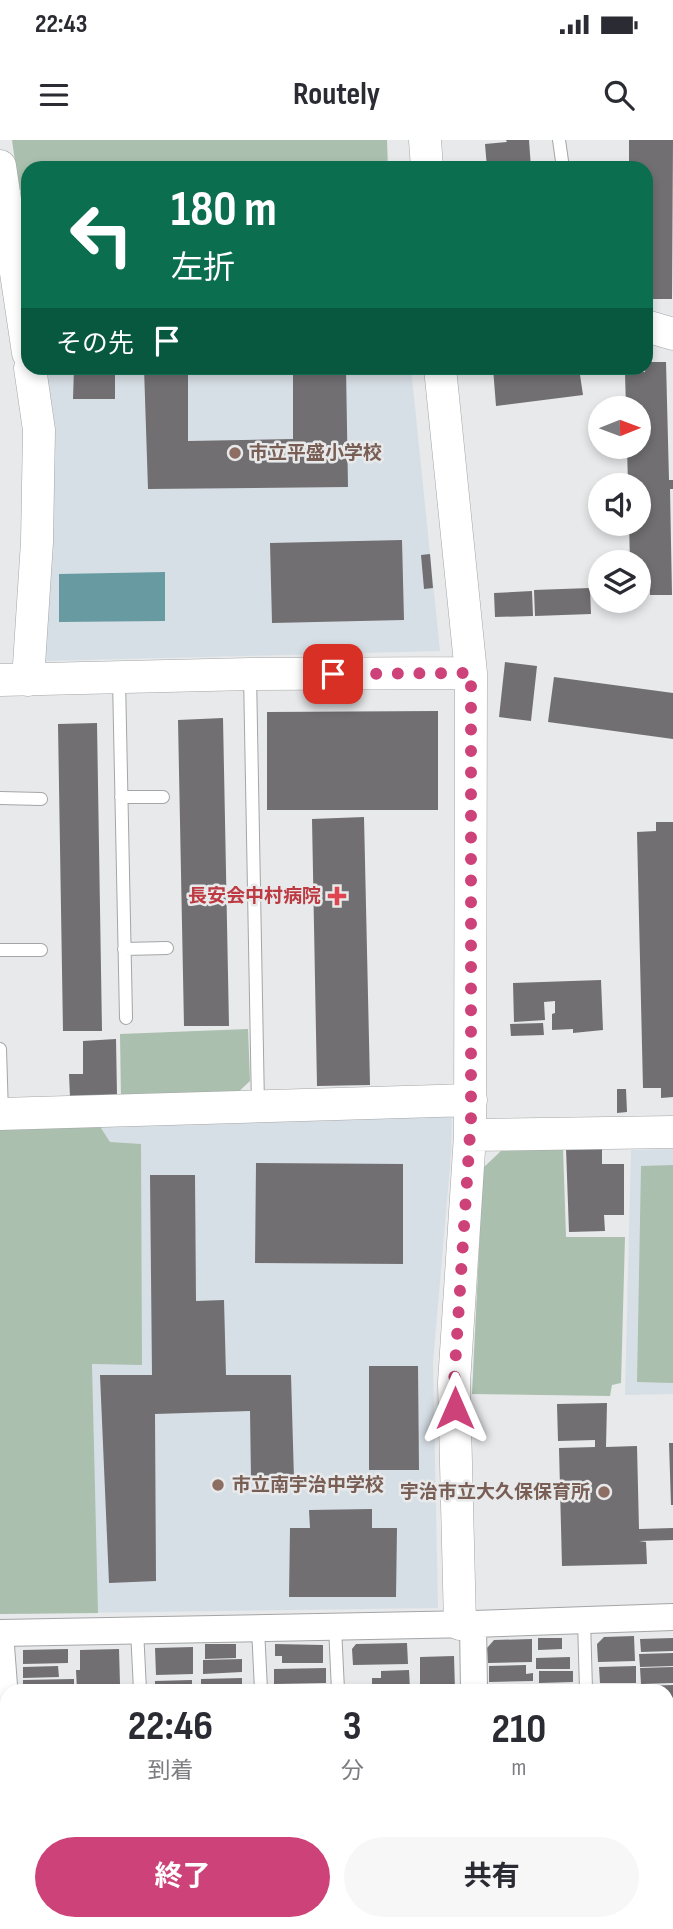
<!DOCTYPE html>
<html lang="ja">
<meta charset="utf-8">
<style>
:root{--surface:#fff;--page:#f7f7f7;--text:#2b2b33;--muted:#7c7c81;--accent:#cd4279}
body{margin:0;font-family:"Sofia Sans Condensed","Noto Sans JP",sans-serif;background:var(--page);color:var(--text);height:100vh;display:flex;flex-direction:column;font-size:26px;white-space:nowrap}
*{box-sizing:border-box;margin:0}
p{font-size:23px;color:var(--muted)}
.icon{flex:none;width:38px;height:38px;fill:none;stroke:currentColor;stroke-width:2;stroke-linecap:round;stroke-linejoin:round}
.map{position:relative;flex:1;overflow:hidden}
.side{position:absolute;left:0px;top:1544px;width:674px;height:247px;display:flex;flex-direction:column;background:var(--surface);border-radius:21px 21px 0 0;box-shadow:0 4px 10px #0003}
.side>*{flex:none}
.banner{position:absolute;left:21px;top:21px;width:632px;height:214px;border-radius:21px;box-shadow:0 4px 10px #0003;background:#0b6e4f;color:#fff;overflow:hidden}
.needle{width:46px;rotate:89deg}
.tools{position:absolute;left:588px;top:256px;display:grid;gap:14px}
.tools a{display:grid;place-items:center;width:63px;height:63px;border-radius:50%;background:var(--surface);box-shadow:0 4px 10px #0003;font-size:35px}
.pin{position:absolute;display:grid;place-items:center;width:60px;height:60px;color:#fff;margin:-30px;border-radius:14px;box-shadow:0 4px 10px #0006}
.me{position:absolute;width:77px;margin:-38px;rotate:0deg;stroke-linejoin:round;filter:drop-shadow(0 0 5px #0008)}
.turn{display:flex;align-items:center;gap:24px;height:147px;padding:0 35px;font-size:32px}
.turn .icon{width:91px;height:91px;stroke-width:2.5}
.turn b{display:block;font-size:49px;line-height:60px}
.then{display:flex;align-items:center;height:66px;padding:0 35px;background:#0003;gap:14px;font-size:26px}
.eta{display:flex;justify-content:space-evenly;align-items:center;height:119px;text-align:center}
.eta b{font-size:42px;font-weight:700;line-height:49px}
.primary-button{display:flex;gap:14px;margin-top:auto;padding:14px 35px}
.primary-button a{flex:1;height:80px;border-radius:42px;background:var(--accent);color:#fff;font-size:28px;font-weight:700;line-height:80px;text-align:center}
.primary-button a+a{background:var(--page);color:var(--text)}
.status{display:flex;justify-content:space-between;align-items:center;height:49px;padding:0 35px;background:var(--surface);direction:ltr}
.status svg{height:19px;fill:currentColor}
header{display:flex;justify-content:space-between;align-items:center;height:91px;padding:0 35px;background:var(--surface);font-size:32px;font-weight:700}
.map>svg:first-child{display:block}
.built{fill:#d7dfe6}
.green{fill:#abbfae}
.water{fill:#689ba1}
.building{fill:#716f71}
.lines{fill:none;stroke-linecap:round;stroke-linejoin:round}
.service-casing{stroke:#a4a5a7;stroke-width:14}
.minor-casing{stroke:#a4a5a7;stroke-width:28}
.tertiary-casing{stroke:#a4a5a7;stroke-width:33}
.service{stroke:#fff;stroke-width:12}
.minor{stroke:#fff;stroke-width:26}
.tertiary{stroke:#fff;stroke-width:32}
.route{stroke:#cd4279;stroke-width:12;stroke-dasharray:0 21.6}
.education-dot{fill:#8d6e63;stroke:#e7e9ea;stroke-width:2.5}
.health-dot{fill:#e0444e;stroke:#e7e9ea;stroke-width:2.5}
.labels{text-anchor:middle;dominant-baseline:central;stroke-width:5;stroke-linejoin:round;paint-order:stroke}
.education-label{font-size:19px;font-weight:bold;fill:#785e54;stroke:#e7e9ea;text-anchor:start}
.health-label{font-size:19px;font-weight:bold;fill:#be3a42;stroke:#e7e9ea;text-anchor:end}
</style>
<div class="status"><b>22:43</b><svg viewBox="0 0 49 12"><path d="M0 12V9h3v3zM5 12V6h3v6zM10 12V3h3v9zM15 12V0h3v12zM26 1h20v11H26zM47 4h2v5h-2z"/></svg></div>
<header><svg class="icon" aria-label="menu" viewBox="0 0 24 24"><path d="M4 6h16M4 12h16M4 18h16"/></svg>Routely<svg class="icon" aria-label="search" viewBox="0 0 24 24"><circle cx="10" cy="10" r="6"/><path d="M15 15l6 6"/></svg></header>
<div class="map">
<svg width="673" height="1789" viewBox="0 0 673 1789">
<rect width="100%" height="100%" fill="#e7e9ea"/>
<path class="built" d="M45 228H411L440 511 43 521 54 378Z
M452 974 451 1015 433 1222 438 1468 0 1474V989Z
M673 1009V1254L625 1255 631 1010Z"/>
<path class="green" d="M12 0H387L388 28H28V50H19Z
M248 889 250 941 233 957 121 959 120 894Z
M99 985 110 1002 141 1004 142 1225 92 1224 98 1473 0 1474V989Z
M563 1008 566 1097H625L621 1243 612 1245 610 1256 472 1254 483 1028 503 1009Z
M673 1025V1243L637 1242 641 1026Z"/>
<path class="water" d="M165 432V481L59 482V434Z"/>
<path class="building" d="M506 0H529L531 28H487L485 4 507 2Z
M629 0H673L672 159H649L650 148H646V28H629Z
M646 222H666L669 340H673V349H670L672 455H650V447H639V422H630L629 383H639V345H628L627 306H639V268H626L625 233 645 232Z
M74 228H115V259H73Z
M144 228H188V301L293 299V228H346L348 347 148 349Z
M493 228H579L583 255 496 266Z
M402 400 404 480 272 483 270 403Z
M430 414 433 448 424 449 421 415Z
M590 448 591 474 535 476 534 450Z
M532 451 533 476 495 477 494 453Z
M505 522 537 526 531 581 499 577Z
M554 537 673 553V599L548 582Z
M438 571V670H267V572Z
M223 578 229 886H184L178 580Z
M97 583 102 891H63L58 584Z
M364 677 370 945 317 946 312 679Z
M656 682H673V957L661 958V948H643L637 692 656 691Z
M601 840 603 890 573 893V889L552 890V874L555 873V861L544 862 545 880 514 882 513 843Z
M543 883 544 895 511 896 510 884Z
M116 899 117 956 70 957 69 934H83V901Z
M617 949H626L627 972 617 973Z
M602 1007V1024H624V1075H604L605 1091 569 1092 566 1008Z
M256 1023 403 1024V1124L255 1123Z
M150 1035H195L196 1161 224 1160 226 1235H291L294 1339 251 1338 250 1271 155 1274 156 1441 109 1443 100 1235H152Z
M369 1226H418L419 1330H369Z
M607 1263 606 1307 637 1306 639 1389 673 1388V1400L639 1401 646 1402 647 1424 562 1426 559 1308 595 1307V1300L558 1301 557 1264Z
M669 1303H673V1365H671Z
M372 1369V1388H397L396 1457H289L290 1388H310L309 1370Z
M634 1496 635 1521 598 1522 597 1504 604 1497Z
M538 1498H562V1509L538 1510Z
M673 1498V1511L641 1512 640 1499Z
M532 1499V1522L488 1523 487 1508 494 1500Z
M407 1503 408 1524 353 1525 352 1509 356 1504Z
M205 1504H236V1518L205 1519Z
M275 1504 323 1505V1523H282V1516H275Z
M193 1507V1534L156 1535 155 1508Z
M68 1509V1523L23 1524V1510Z
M119 1509 120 1544H125V1550H77L76 1530H80V1510Z
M673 1513V1526L640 1527 639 1514Z
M454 1516 455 1550H420V1517Z
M570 1517V1529H536V1518Z
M242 1519V1532L203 1534V1520Z
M526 1525V1534L533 1533V1541L489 1542V1526Z
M58 1526 59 1537 23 1538V1527Z
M636 1526V1543H600L599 1527Z
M673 1527V1543L641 1544 640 1528Z
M326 1528V1543L274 1544V1529Z
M409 1530 410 1550H372V1538H381V1531Z
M539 1531H573V1542L539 1543Z
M242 1538V1548L201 1549V1539Z
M74 1539V1550H23V1540Z
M192 1540V1550H155V1541Z
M533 1545V1550H493V1546Z
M673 1545V1558H667V1550H641L640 1546Z
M598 1547H636V1550H598Z
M667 1581H673V1629L667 1630Z
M667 1754H673V1780H667Z
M47 1783H87V1789H47Z
M89 1783H134V1789H89Z
M311 1783H337V1789H298V1784Z
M432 1783H460V1789H427V1784Z
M500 1783H539V1788L500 1789Z
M545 1783H581V1789H545Z
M417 1784V1789H371V1785Z"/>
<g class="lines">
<g class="service-casing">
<path id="service" d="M559 0 563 28
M250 534 258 966
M119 539 126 878
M121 657H163
M0 658 41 659
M124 809 167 808
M0 810H41
M0 909 2 974
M584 1480 586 1550
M335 1487 338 1550
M258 1488 261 1550
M137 1490 140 1550
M0 1678H7
M0 1738H7
M149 1783V1789
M272 1783V1789
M347 1783V1789
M593 1783V1789"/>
</g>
<g class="minor-casing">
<path id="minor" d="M473 1484 474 1550
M0 1493 473 1484 673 1477
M0 1493 7 1585
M21 1783 22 1789
M479 1783V1789"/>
</g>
<g class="tertiary-casing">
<path id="tertiary" d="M425 0 427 28
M0 26 28 213
M646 186 673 194
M440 228 471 533 470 995 454 1243 460 1484
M0 540 250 534 471 533
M28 540 37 402 39 290 30 228
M0 974 471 960
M470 995 673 992"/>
</g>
<use href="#service" class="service"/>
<use href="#minor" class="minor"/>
<use href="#tertiary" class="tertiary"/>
</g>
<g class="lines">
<path class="route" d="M333 534 471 533V978L454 1243 455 1268"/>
</g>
<g class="education-dot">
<circle cx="235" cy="313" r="7"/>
<circle cx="218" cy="1345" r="7"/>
<circle cx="604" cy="1352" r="7"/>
</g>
<path class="health-dot" d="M333.5 745.5h7v7h7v7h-7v7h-7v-7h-7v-7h7z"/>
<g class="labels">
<g class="education-label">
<text x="249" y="313">市立平盛小学校</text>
<text x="232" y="1345">市立南宇治中学校</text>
<text x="590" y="1352" text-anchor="end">宇治市立大久保保育所</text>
</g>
<g class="health-label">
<text x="321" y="756">長安会中村病院</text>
</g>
</g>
</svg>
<div class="tools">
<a><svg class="needle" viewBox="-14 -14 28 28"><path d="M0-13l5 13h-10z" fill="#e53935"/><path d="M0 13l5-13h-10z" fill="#7c7c81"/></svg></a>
<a><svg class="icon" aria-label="sound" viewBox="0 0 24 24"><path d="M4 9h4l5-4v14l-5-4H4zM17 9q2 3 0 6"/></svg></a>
<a><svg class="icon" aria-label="layers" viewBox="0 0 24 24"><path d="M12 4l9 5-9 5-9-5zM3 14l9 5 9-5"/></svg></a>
</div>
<div class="pin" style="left:333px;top:534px;background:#d93025"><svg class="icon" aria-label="arrive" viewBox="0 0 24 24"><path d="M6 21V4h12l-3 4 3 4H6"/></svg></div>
<svg class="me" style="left:455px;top:1268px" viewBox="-20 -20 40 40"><path d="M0-17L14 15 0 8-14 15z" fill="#cd4279" stroke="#fff" stroke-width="4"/></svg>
<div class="banner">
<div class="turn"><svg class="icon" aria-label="left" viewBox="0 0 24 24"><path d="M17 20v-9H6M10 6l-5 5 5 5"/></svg><div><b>180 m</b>左折</div></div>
<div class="then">その先<svg class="icon" aria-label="arrive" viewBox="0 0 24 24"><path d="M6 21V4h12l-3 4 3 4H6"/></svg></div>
</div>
<section class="side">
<div class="eta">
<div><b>22:46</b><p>到着</p></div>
<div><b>3</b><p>分</p></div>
<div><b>210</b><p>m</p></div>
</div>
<div class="primary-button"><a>終了</a><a>共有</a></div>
</section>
</div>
